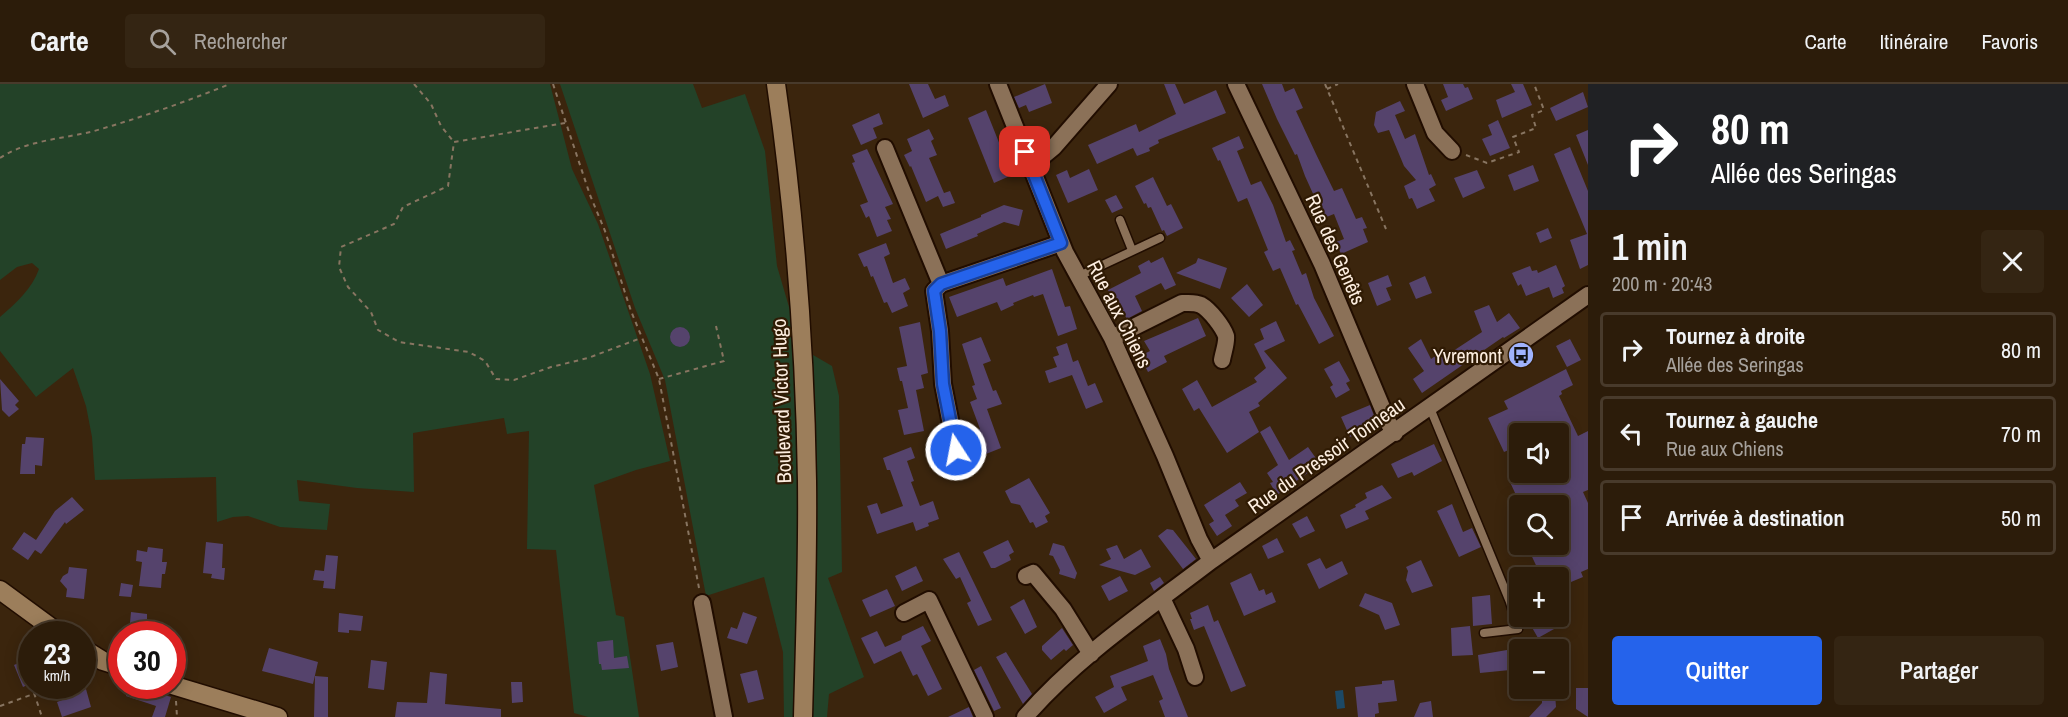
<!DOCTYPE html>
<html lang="fr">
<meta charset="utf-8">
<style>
:root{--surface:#2c1c0a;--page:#342513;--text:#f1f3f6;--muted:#a6a19c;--line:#483a2b;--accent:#2563eb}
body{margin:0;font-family:"Archivo Narrow",sans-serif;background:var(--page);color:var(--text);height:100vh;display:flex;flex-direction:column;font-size:22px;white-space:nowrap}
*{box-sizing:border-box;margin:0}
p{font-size:20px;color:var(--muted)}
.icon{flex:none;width:33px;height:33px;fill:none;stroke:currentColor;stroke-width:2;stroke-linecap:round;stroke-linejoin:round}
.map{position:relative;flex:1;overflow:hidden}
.drawer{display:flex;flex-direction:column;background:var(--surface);width:480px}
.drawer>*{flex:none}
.banner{background:#202124;color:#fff;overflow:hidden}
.fabs{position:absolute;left:1509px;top:339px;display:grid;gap:12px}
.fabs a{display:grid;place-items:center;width:60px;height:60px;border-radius:6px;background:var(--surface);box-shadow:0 3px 15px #0003,0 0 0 2px var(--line);font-size:30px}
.speed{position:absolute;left:18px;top:537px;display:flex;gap:12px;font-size:30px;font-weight:700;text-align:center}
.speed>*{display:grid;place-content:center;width:78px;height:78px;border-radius:50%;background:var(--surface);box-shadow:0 3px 15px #0003,0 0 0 2px var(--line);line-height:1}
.speed small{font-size:15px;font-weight:400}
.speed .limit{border:9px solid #d22;background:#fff;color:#111}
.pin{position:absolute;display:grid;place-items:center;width:51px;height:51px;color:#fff;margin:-26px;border-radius:12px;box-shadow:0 3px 9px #0006}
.me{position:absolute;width:66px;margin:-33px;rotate:349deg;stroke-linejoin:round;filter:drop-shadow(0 0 4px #0008)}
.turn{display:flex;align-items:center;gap:21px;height:126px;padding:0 24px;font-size:27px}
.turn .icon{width:78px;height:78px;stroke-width:2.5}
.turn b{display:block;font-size:42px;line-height:51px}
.round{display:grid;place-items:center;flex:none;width:63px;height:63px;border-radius:6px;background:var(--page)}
.head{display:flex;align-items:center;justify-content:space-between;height:102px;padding:0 24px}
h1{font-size:36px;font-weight:600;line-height:45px}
.action{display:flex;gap:12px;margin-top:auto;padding:12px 24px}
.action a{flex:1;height:69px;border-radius:6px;background:var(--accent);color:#fff;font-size:24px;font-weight:600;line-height:69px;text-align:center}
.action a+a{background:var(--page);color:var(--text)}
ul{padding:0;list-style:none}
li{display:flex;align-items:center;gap:18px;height:75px;margin:0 12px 9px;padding:0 12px;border:3px solid var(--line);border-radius:6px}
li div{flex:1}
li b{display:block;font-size:22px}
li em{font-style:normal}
header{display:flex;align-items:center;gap:36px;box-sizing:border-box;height:84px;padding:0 30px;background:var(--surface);border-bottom:2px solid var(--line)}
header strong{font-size:28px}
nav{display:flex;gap:33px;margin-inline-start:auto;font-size:21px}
.search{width:420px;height:54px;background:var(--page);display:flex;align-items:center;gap:15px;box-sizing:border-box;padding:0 21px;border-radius:6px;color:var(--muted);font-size:22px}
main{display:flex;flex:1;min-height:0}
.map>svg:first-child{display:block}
.green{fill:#234228}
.water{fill:#1c4966}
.building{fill:#55436c}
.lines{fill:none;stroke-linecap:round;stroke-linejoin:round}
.lane-casing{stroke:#210d00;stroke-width:11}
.street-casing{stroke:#210d00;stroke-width:20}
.secondary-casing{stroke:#210d00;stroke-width:21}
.path{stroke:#887561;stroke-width:2;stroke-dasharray:4.5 4.5;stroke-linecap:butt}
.lane{stroke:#8b7158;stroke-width:8}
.street{stroke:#8b7158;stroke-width:16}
.secondary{stroke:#9c7e5b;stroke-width:18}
.route-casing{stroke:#184099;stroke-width:15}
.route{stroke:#2563eb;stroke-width:10}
.labels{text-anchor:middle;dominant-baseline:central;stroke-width:4.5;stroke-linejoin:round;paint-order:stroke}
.street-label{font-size:20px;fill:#fdeee0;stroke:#301b04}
.poi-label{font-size:20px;fill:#fdeee0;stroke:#301b04;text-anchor:end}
</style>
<header>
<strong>Carte</strong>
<div class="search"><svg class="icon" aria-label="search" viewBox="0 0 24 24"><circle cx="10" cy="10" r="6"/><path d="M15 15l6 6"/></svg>Rechercher</div>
<nav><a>Carte</a><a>Itinéraire</a><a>Favoris</a></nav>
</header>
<main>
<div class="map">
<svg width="1588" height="633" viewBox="0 0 1588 633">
<rect width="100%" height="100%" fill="#3b250d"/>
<path class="green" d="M0 0H550L572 85 598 140 650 290 670 377 636 386 594 401 616 531 624 533 639 633H588L574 629 556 466 527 465 529 347 507 350 504 334 413 349 414 408 357 404 297 396 299 417 330 420 327 446 280 443 248 432 233 433 217 438 216 393 95 396 92 353 86 322 73 284 36 313 0 267V233C16 219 32 205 39 185L32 179 17 183 0 196Z
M560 0H693L702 24 745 10 765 67 777 182 801 264 832 282 839 312 842 488 828 494 864 593 829 610 827 633H784L783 568 764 493 706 512 665 296 635 224Z"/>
<path class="water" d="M1343 606 1345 624 1337 625 1335 607Z"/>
<path class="building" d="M909 0H928L935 15 945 11 949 22 923 34Z
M1045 0 1052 19 1029 28 1026 21 1019 24 1014 13Z
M1164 0H1175L1184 20 1216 6 1226 29 1158 56 1159 59 1149 64 1150 67 1137 72 1133 64 1097 80 1088 61 1136 40 1139 48 1176 30Z
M1262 0H1282L1285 8 1294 4 1303 24 1296 27 1316 70 1334 107 1342 104 1356 135 1362 133 1367 144 1363 145 1368 158 1341 170 1336 158 1344 155 1334 130 1324 134 1305 92 1297 70 1295 71 1277 35Z
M1443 0H1463L1465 4 1468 3 1473 15 1446 27 1441 16 1448 13Z
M1511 0H1523L1532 21 1502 34 1496 16 1515 8Z
M1583 8 1588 23 1556 37 1550 24Z
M1400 17 1405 27 1395 31 1405 55 1415 50 1429 91 1431 90 1436 101 1429 105 1435 117 1417 125 1412 114 1409 115 1404 102 1416 96 1404 82 1389 46 1378 49 1374 41 1376 28Z
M986 26 1012 91 994 99 968 34Z
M879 29 883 40 873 44 877 54 861 61 852 41Z
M1498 36 1510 64 1490 72 1482 55 1492 51 1488 41Z
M929 45 934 55 931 57 937 71 929 74 944 109 950 107 955 119 943 123 938 112 926 118 911 82 910 83 904 71 912 67 907 55Z
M1588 46V81L1576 51Z
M1239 52 1244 64 1237 67 1251 101 1261 97 1273 121 1286 158 1290 156 1295 166 1292 167 1302 191 1306 189 1314 214 1334 252 1319 260 1298 220 1296 221 1280 184 1273 187 1264 168 1268 166 1247 114 1238 118 1220 76 1218 77 1212 64Z
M1570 63 1588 107V181L1580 185 1570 156 1587 150 1554 70Z
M867 65 893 120 885 123 891 135 887 136 892 147 877 153 869 132 866 134 860 121 868 118 852 79 855 78 852 71Z
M1533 81 1539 97 1514 107 1508 91Z
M1089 85 1098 106 1068 119 1056 91 1067 86 1070 94Z
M1477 86 1485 104 1463 114 1454 94Z
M1153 93 1167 122 1171 120 1183 144 1167 152 1164 146 1162 147 1151 123 1148 124 1146 119 1144 120 1135 102Z
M1116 111 1123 124 1112 129 1105 116Z
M1004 121 1023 126 1019 142 1004 138 977 150 978 152 946 165 940 150 981 133V131Z
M1548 144 1552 154 1540 159 1536 149Z
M886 159 890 170 884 173 893 199 905 194 910 205 903 209 908 222 892 229 887 218 884 219 873 192 871 193 867 182 864 183 858 170Z
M1163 173 1176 201 1165 206 1161 199 1135 212 1142 227 1127 235 1123 228 1119 230 1108 206 1141 189 1138 182 1149 176 1151 179Z
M1198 174 1227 184 1220 205 1176 189 1196 179Z
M1556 181 1565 202 1562 204 1564 209 1553 214 1549 203 1526 212 1521 200 1518 202 1512 189 1530 182 1532 187 1537 186 1538 189Z
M1052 185 1065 223 1070 222 1077 245 1058 252 1043 210 1034 213 1033 211 1013 219 1014 221 1001 227 997 218 957 233 949 213 1003 194 1006 202Z
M1388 191 1392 202 1386 204 1391 216 1377 222 1368 199Z
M1425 192 1432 209 1416 215 1409 199Z
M1247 200 1263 221 1249 233 1231 214Z
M1489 221 1497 238 1509 229 1520 244 1504 254 1503 253 1422 309 1413 295 1424 287 1408 264 1421 255 1431 275 1444 266 1447 271 1482 248 1474 227Z
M1198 234 1206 252 1164 272 1167 278 1148 288 1140 272 1150 267 1144 257Z
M1276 237 1285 257 1264 267 1287 294 1258 319 1260 322 1249 328 1259 348 1227 369 1199 324 1194 327 1182 305 1197 296 1212 323 1257 298 1254 294 1266 284 1254 260 1264 255 1260 245Z
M920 238 928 289 921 291 924 304 916 306 924 347 904 351 898 326 908 324 902 297H900L897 284 907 282 899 243Z
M670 253a10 10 0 1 1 20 0a10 10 0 1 1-20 0Z
M981 253 991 277 983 280 993 307 996 306 1002 320 987 325 1001 364 981 372 974 347 980 345 970 318 977 315 972 302 975 301 962 260Z
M1570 255 1581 276 1567 283 1556 262Z
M1067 259 1073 278 1078 276 1088 302 1095 299 1103 318 1086 325 1072 291 1049 299 1045 287 1057 283 1053 273 1059 271 1056 263Z
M1339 277 1350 297 1346 299 1350 306 1336 314 1330 303 1333 301 1324 285Z
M1566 285 1573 301 1561 307 1562 310 1559 312 1578 352 1588 347V406L1583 408 1588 419V485L1581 488 1583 493 1571 498 1569 493 1558 498V494H1542L1526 460H1558V422H1521L1510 398 1529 388H1558V350H1520V361L1504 368 1488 334 1508 325 1504 317Z
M0 295 19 317 15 321 19 325 9 333 2 326Z
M1370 321 1376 337 1362 343 1364 347 1350 353 1341 333Z
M1270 342 1289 376 1308 363 1320 380 1277 411 1270 399 1273 398 1267 389 1278 381 1260 348Z
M26 353 44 354 42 382 35 381V390H20L22 360H25Z
M1434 360 1442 377 1414 392 1412 388 1398 394 1391 380Z
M911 363 915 374 907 377 914 397 911 398 920 422 933 417 939 435 928 439 929 442 916 447 913 438 877 450 867 422 877 419 881 430 903 422 890 386H887L883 374Z
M1029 394 1050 429 1045 432 1048 438 1036 444 1033 438 1030 439 1020 421 1011 419 1005 407Z
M1240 398 1247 409 1235 416 1239 422 1225 431 1232 442 1217 452 1209 440 1214 437 1204 421Z
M1382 401 1392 414 1365 427 1369 435 1346 445 1340 431 1356 423 1355 421 1367 414 1365 409Z
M72 413 84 426 66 440 65 438 41 470 35 466 28 476 12 465 24 448 36 456 55 427Z
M1452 420 1463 448 1472 444 1481 463 1459 473 1437 427Z
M1307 432 1315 447 1300 454 1292 440Z
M1167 445 1173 446 1196 475 1183 485 1158 452Z
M1277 454 1284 468 1268 475 1262 462Z
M1008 456 1014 468 1009 471 1011 476 995 484H991L983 468Z
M206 458 223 460 222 484H225L224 496 211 494 212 490 203 489Z
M1053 459 1064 462 1077 489 1075 495 1059 490 1060 486 1053 472 1049 471Z
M1117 461 1124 475 1141 465 1151 483 1135 491 1099 481 1111 475 1106 465Z
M148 463 163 465 162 478H167L165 490H162L161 504 139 502 142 478 136 477 137 466 147 468Z
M959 468 992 536 978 542 967 519 971 517 960 493 956 495 943 475Z
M326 471 338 472 335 505 323 504 324 497 313 496 315 486 324 487Z
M1320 474 1326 485 1342 477 1348 490 1319 505 1307 480Z
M1421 476 1433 502 1412 509 1406 496 1408 487 1406 483Z
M916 482 923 497 902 507 895 492Z
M69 483 87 485 84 515 66 513 67 505 60 497 63 492 68 489Z
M1251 489 1259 507 1264 505 1266 511 1272 508 1276 518 1244 532 1230 499Z
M1120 492 1128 507 1109 517 1101 502Z
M1160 493 1164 499 1154 507 1150 499Z
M121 499 133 501 131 513 119 512Z
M887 505 895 522 870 533 862 516Z
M1365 509 1392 519 1400 541 1385 546 1379 531 1359 522Z
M1490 511 1492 540 1473 542 1472 513Z
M1024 515 1037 543 1025 550 1010 523Z
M1208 521 1214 538 1218 536 1246 602 1231 608 1204 542 1194 546 1190 535H1192L1190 529Z
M131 528 147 530V550H129Z
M743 528 757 533 747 560 727 554 731 543 737 545Z
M339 529 363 532 361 547 349 546V549L338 548Z
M1544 532H1559L1563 540 1538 554 1530 540Z
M923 542 931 557 921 562 942 605 928 612 917 590 913 592 901 567 874 580 861 554 877 547 885 563 901 556 902 552Z
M1470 542 1473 571 1452 572 1451 544Z
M1062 544 1073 561 1066 567 1064 565 1051 576 1042 566V562Z
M1160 555 1166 570 1169 585 1188 633H1165L1159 617 1163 615 1153 591 1121 603 1127 616 1104 629 1095 613 1114 603 1110 592 1148 577 1143 562Z
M613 556 614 574 627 572 629 584 602 586 601 580H599L597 558Z
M673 558 678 583 661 587 656 561Z
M269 564 318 578 313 600 262 587Z
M1507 566 1508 574 1520 567V585L1480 589 1478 571Z
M1006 568 1032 610 1023 620 996 573Z
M32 573V599L23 603 14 581Z
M371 576 387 578 384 606 368 604Z
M981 582 1001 624 994 627 974 586Z
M757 586 764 615 748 619 740 590Z
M430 588 447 590 445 620 501 625V633H395L397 618 427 619Z
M315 592 328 593V633H314Z
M1394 596 1397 617 1378 619 1379 629 1375 630V633H1358L1355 603 1382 600V597Z
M511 598H522L523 618 512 619Z
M129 602H137L171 613 165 633H152L156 622 126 612Z
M1576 604H1588V633L1576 625Z
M86 605 91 623 62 633 57 618 76 611V609Z
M1555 609 1556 623 1546 633H1529L1542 619V610Z
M1431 617 1433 633H1414L1420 619Z
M969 623 973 633H948Z"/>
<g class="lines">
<g class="lane-casing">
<path id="lane" d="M1120 136 1132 166
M1077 193 1160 154
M1430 324 1510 518 1518 545 1484 549"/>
</g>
<g class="street-casing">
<path id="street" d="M998 0 1065 168 1112 254 1165 372 1199 455 1211 477
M1236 0 1322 180 1389 340 1395 349
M1415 0 1435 49 1452 67
M885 64 941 200
M1031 82 1054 63 1109 0
M1112 254 1182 219C1189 219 1195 218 1201 221 1210 226 1223 243 1226 252 1227 259 1223 269 1222 276
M946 370 956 366 943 300 940 247 934 207 941 200 1061 159
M1026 492 1033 489 1063 525 1091 570
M1162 514 1186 565 1195 593
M702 519 724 633
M904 529 929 516 985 633
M1025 633C1078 572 1147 526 1211 477L1588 211"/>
</g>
<g class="secondary-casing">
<path id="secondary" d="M776 0C795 132 805 264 807 397 808 476 805 554 803 633
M0 506 60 550
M82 564 103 577 122 583
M172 601 278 633"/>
</g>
<path class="path" d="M414 0 431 20 441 42 454 58
M553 0 590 111 605 147 631 227 659 295 699 504
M1325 0 1386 145
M1327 5 1338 0
M565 39 454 58 448 102 403 123 394 140 341 163 339 183 348 203 371 228 378 246 399 258 469 268 485 277 496 295 514 296 551 283 588 274 641 254
M1466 71 1487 79 1519 68 1513 53 1536 44 1532 31 1544 26 1534 0
M0 74C27 56 63 55 94 47 140 34 185 18 230 0
M659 295 724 277 716 242
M82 592 91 590
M34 609 42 633
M176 617 177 633
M0 622 56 602"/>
<use href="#lane" class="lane"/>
<use href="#street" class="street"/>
<use href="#secondary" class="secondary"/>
</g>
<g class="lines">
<g class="route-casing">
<path id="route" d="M956 366 943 300 940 247 934 207 941 200 1061 159 1025 68"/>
</g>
<use href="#route" class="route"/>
</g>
<defs>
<g id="bus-disc" transform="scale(1.35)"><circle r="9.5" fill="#9fb3fd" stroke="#301b04"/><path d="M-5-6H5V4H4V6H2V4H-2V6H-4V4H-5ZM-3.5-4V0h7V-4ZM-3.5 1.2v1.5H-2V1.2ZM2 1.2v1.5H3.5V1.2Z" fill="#111"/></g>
</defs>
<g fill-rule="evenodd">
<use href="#bus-disc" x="1521" y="271"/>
</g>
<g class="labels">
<g class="street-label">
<text transform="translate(1336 165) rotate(66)">Rue des Genêts</text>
<text transform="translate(1120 230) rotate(63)">Rue aux Chiens</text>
<text transform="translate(781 317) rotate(-92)">Boulevard Victor Hugo</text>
<text transform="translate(1326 371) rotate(-35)">Rue du Pressoir Tonneau</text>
</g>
<g class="poi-label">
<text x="1502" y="271">Yvremont</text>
</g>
</g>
</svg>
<div class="fabs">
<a><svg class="icon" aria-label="sound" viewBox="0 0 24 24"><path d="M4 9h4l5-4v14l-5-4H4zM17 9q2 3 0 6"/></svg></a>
<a><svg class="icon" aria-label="search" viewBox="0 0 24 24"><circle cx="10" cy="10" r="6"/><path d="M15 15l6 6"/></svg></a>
<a>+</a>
<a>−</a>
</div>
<div class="speed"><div>23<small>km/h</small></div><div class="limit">30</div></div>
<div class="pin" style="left:1025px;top:68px;background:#d93025"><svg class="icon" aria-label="arrive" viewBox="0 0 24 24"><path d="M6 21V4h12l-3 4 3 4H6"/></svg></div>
<svg class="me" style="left:956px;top:366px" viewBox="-20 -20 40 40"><circle r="17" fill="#2563eb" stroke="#fff" stroke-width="3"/><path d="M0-11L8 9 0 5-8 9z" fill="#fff"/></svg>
</div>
<section class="drawer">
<div class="banner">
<div class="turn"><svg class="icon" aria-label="right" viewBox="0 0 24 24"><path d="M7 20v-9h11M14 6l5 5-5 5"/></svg><div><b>80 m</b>Allée des Seringas</div></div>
</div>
<div class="head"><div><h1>1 min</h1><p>200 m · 20:43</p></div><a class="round"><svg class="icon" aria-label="close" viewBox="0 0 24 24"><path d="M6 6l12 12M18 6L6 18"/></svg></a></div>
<ul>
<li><svg class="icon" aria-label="right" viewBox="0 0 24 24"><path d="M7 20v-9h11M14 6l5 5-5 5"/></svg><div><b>Tournez à droite</b><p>Allée des Seringas</p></div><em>80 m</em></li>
<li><svg class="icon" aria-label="left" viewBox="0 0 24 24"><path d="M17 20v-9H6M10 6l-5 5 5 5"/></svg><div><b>Tournez à gauche</b><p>Rue aux Chiens</p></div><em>70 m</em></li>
<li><svg class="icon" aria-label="arrive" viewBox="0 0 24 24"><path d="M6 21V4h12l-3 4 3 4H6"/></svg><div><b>Arrivée à destination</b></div><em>50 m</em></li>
</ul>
<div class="action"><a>Quitter</a><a>Partager</a></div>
</section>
</main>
